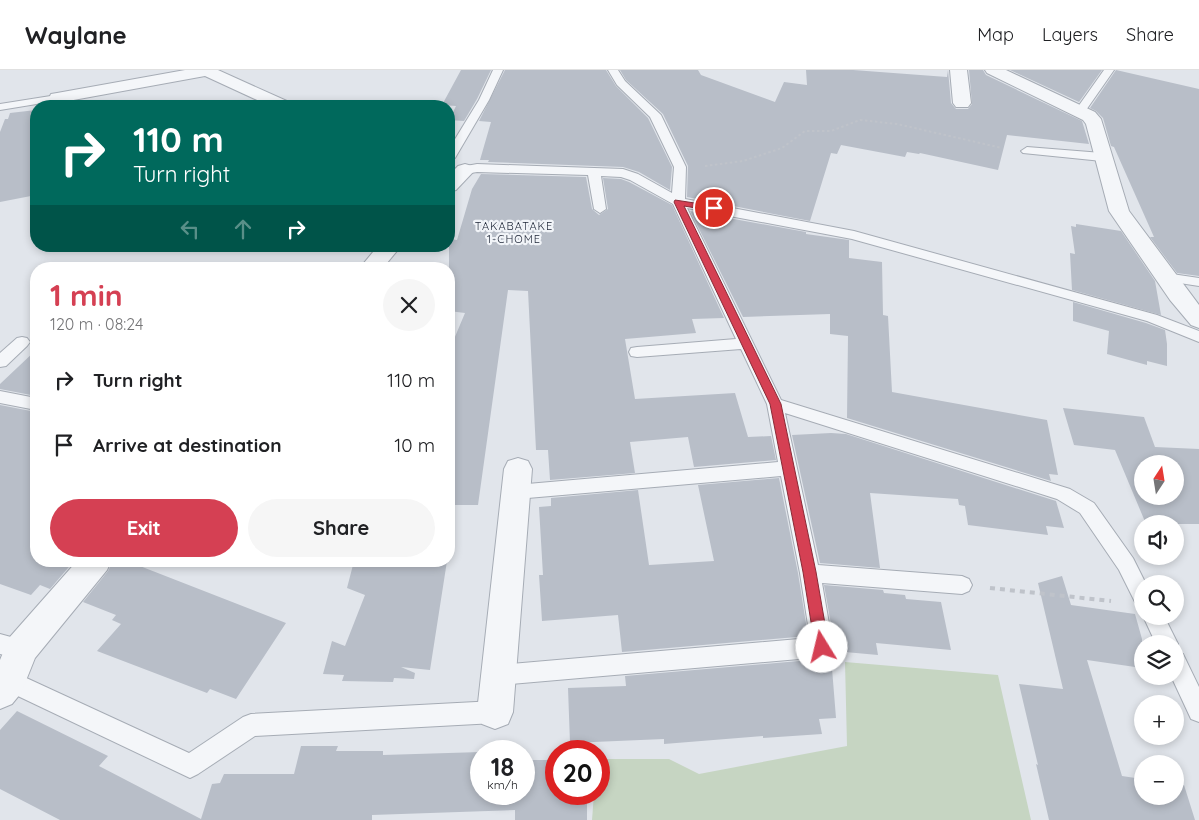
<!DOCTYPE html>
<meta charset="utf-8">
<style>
:root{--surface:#fff;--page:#f6f6f6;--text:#202124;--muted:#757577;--line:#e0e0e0;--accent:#d54053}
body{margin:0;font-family:Quicksand,sans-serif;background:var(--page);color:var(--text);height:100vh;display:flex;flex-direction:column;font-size:19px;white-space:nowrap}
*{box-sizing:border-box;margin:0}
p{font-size:16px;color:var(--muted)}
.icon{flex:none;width:28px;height:28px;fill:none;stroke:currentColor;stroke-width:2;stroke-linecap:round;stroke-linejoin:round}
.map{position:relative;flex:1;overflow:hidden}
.side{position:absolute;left:30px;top:192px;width:425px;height:305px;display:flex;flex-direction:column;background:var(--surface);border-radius:20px;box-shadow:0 2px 8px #0003}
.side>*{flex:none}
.guide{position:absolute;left:30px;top:30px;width:425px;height:152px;border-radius:20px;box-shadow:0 2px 8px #0003;background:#00695c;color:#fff;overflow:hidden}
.needle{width:32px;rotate:12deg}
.tools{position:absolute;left:1134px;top:385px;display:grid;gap:10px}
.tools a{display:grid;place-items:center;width:50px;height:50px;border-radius:50%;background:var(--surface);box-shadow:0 2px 8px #0003;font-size:25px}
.speed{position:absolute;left:470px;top:670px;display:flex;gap:10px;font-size:25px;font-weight:700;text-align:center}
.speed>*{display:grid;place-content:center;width:65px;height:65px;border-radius:50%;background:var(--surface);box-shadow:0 2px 8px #0003;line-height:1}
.speed small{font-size:12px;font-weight:400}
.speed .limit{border:8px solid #d22;background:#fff;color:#111}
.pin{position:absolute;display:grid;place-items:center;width:42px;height:42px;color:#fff;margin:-21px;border:2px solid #fff;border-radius:50%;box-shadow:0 1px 5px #0007}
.me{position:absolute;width:55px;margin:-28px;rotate:351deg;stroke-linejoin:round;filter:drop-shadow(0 0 4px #0008)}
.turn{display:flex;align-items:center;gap:18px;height:105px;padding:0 20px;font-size:22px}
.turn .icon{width:65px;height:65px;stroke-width:2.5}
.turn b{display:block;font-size:35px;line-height:42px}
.lanes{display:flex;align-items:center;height:48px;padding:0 20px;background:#0003;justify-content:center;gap:25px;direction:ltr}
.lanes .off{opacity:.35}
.round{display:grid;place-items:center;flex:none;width:52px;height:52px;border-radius:26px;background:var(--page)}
.summary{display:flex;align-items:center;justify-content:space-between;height:85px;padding:0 20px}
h1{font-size:30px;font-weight:700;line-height:38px;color:var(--accent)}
.button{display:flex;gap:10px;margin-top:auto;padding:10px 20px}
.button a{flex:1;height:58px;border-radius:30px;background:var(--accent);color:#fff;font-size:20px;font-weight:700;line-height:58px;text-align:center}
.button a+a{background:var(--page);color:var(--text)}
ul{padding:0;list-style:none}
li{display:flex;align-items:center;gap:15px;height:65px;padding:0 20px}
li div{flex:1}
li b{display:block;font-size:19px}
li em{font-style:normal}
header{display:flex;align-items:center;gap:30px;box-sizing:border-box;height:70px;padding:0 25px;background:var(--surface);border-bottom:1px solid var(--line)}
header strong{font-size:24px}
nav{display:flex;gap:28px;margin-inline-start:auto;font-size:18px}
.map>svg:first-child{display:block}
.green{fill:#c6d5c2}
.building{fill:#b8bec8;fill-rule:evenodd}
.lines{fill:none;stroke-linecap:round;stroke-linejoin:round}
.lane-casing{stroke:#a6acb5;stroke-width:2}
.street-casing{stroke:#a6acb5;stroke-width:2}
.path-far1{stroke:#bfc3ca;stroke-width:2;stroke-dasharray:2.5 2.5;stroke-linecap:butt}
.path{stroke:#bfc3ca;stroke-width:4;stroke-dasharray:5 5;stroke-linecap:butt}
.lane{fill:#f4f6f9;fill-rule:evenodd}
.street{fill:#f4f6f9;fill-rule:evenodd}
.route{fill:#d54053;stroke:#8a2a36}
.labels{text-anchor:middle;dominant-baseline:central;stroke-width:4.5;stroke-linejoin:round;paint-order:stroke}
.far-neighbourhood-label{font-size:11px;letter-spacing:1px;fill:#1b2334;stroke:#f1f4f8}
</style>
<header>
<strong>Waylane</strong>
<nav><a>Map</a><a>Layers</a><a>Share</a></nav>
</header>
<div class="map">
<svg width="1199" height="750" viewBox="0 0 1199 750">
<rect width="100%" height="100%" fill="#e1e5eb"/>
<path class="green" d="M845 592 998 605 1031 750H592L594 724H599V689H669L699 704 847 676Z"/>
<path class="building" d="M461 0H491L477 29 464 51 449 50 456 36 442 35Z
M505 0H606L616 16 648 48 672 97 670 120 639 102 623 97 488 92 489 90H480L491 52 479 51Z
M620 0H698L701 5 775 32 784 12 807 15 806 0H853L947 7 948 0 951 33 956 39H968L972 34 969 0H983L986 5 1082 51 1089 74 1007 65 998 100 920 83 919 84 907 82 905 87 841 75 837 84 831 83 810 151 687 127 688 96 663 44 626 10Z
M1010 0H1102L1079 32Z
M1116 0 1199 19V206L1177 203 1150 167H1154L1114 77 1111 76 1103 48 1096 41 1090 38Z
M36 40V125L0 132V62L5 49H8L10 43Z
M481 104 586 107 592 139 599 145 608 139 603 108 621 109 629 112 672 135 724 248 692 249 696 263 625 269 635 329 735 323 748 367 771 366 776 390 694 397 688 367 630 372 635 403 550 410 548 380H536L528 221 508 220 478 435H449V281L465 243 449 241V169L457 170 472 119Z
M690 141 806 162V164L849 170V188L882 192 883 245 888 246 892 322 1047 350 1058 405 1049 404 1051 411 847 348 848 266 830 264V244L743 247Z
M1076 154 1121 161 1155 211 1161 245 1072 220 1070 183 1075 184 1071 156 1076 157Z
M1073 232 1146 253 1165 260 1167 274V296L1147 291V295L1107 284 1109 261 1073 251Z
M36 280V326L0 319V314Z
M0 335 36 342V491H74L50 519 40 515 31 525 0 514Z
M1063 338 1144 347 1155 377 1199 379V454H1146L1115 380 1074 375ZM1142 394H1175V426H1142Z
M831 363 846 364 1056 431 1064 458 1046 456 1048 465 968 455 965 436 959 435 958 429 870 423 880 498 820 493 792 365Z
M779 408 798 503 808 566 622 582 618 545 542 551 539 505H543L539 437 551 436V428L638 420 649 495 714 491 698 415Z
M113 491H127L286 553 236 629 210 619 207 623 97 581 121 554 112 550 116 545 83 532 108 501Z
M354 491H447L430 600 401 597 415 603 414 609 394 608 393 612 342 611 344 605 323 604 332 571 345 576 365 525 347 518Z
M1062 506 1071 535 1135 544 1142 569V598L1087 590 1122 706 1142 709V726H1175V714L1184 715 1195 750H1049L1036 694 1038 695 1019 614 1063 619 1038 513Z
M824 515 883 520 884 523 905 525 906 529 941 532 951 580 876 573 878 585 834 581 835 577Z
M831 586 836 648 819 649 822 664 763 668V666L664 674V669L570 673 568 618 626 616 625 606 822 589Z
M17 641 108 686 99 696 201 749 212 714 220 713 224 704H294L301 676H338L336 681H383V685L481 682V724H524V690H556V724H587V750H515V740L372 745V750H60L0 719V660Z"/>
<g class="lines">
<g class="lane-casing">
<path id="lane" d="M493 0H503L489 30 455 88 449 92V79L479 30Z
M608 0H618L625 11 661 45 686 97 685 129 854 161 1157 245 1199 261V272L1147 251 852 169 687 138 781 330 1070 419 1094 433 1133 488 1146 514H1142V535L1135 532 1119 500 1080 443 1057 429 785 343 818 495 962 506 969 509 972 515 969 521 962 524 822 513 833 577 830 584 822 587 498 615 490 612 487 605 490 598 498 595 810 568 800 503 781 406 516 429 509 427 507 422 509 417 516 415 778 392 767 334 741 279 637 287 631 286 629 282 631 278 637 277 736 269 673 134 630 110 621 107 601 106 606 139 600 143 594 139 588 105 477 102 465 104 459 100 461 97 477 94 623 99 638 104 672 123 674 97 650 47 617 15Z
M1104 0H1114L1084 43H1076L1075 41Z
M57 25 61 26 62 28 61 30 0 40V34Z
M1027 77 1102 83 1108 87 1102 91 1023 83 1021 81Z
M1165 203 1199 208V216L1160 210 1158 207 1160 204Z
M22 267 27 268 30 272 27 276 6 296 0 297V283L17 268Z
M0 321 36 328V340L0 333Z
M1143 546H1164L1178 574 1175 580V574H1156Z
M0 564 29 572 32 579 29 586 21 589 0 584Z
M1175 581 1183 584 1199 617V652L1191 649 1171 606H1175Z
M9 600 189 683 243 647 251 644 495 631 503 634 506 642 503 650 495 653 255 666 198 704 190 708 1 618V604Z"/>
</g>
<g class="street-casing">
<path id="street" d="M185 0H218L289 32 292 36H270L205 6 57 33 51 32 49 28 51 24 57 23Z
M950 0H967L971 33 968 37H956L953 33Z
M985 0H1006L1095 42 1101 49 1129 141 1199 235V258L1191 255 1170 230 1109 141 1086 54 1083 50 987 3Z
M465 94 472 96 475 100 456 120 449 122V105L458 96Z
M378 176H401L382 199H359Z
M518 388 528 391 532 399 513 642 508 654 495 659 482 654 477 642 504 399 508 391Z
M77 491H111L107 500 35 588 21 623 12 634 0 639V590L9 568Z"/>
</g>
<path class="path-far1" d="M705 96 743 91 782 78 805 61H831L860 50 897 54 1002 78"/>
<path class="path" d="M990 518 1111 531"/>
<use href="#lane" class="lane"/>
<use href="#street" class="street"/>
</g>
<path class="route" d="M675 130 714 136 718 138 714 141 684 136 781 334 816 502 829 577 827 581 822 583 817 581 815 577 803 502 770 334 674 132Z"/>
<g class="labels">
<g class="far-neighbourhood-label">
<text x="514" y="156">TAKABATAKE<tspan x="514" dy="13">1-CHOME</tspan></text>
</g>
</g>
</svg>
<div class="tools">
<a><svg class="needle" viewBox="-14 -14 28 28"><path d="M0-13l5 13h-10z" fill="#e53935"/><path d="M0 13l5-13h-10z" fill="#757577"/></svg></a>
<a><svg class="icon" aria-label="sound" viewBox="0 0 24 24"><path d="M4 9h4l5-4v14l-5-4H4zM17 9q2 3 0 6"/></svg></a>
<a><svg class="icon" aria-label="search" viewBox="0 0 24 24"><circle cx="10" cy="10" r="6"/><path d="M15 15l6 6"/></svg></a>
<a><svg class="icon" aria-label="layers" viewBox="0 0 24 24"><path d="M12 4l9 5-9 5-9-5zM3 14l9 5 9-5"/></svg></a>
<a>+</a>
<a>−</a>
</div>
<div class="speed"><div>18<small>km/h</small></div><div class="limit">20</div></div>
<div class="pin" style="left:714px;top:138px;background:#d93025"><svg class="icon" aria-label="arrive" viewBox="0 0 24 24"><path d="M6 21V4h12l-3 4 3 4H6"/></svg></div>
<svg class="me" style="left:822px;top:577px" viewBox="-20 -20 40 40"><circle r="19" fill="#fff"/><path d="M0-13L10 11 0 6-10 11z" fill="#d54053"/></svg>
<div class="guide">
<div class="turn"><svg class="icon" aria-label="right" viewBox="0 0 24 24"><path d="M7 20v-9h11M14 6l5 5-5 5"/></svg><div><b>110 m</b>Turn right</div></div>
<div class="lanes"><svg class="icon off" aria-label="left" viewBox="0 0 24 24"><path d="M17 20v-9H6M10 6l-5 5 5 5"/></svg><svg class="icon off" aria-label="ahead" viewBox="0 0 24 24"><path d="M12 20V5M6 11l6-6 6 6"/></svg><svg class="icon" aria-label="right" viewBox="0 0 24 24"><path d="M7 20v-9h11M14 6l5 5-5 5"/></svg></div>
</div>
<section class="side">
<div class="summary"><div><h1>1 min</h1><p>120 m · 08:24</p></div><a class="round"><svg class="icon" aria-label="close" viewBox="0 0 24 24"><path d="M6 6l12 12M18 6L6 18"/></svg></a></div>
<ul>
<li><svg class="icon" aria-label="right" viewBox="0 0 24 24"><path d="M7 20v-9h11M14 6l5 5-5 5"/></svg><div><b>Turn right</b></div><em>110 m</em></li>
<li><svg class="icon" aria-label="arrive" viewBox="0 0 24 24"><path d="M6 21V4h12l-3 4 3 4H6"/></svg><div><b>Arrive at destination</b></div><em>10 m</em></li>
</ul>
<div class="button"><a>Exit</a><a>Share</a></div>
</section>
</div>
